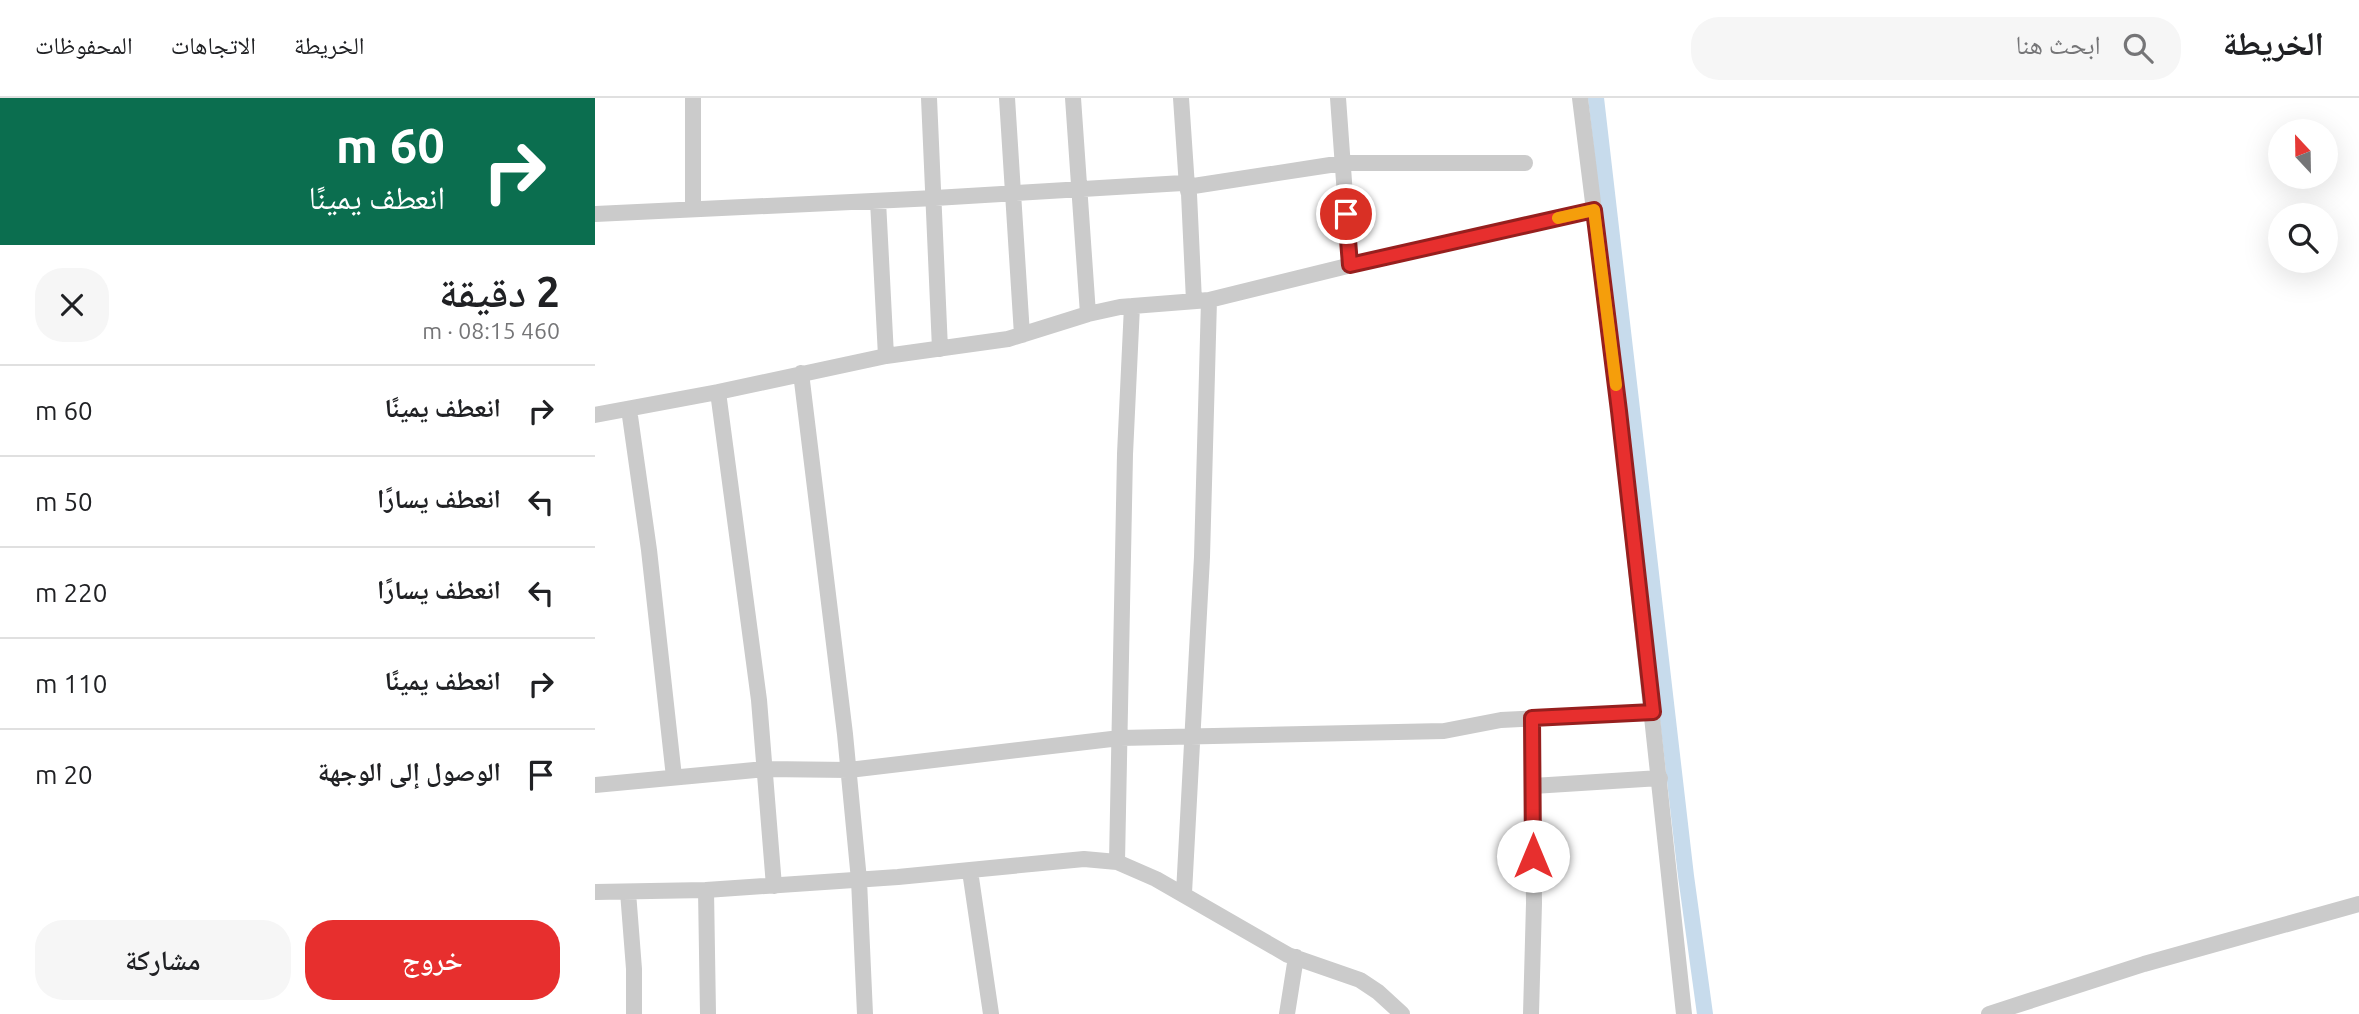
<!DOCTYPE html>
<html lang="ar">
<meta charset="utf-8">
<style>
:root{--surface:#fff;--page:#f6f6f6;--text:#202124;--muted:#757577;--line:#e0e0e0;--accent:#e72f2e}
body{margin:0;font-family:Ubuntu,"Noto Naskh Arabic",sans-serif;background:var(--page);color:var(--text);direction:rtl;height:100vh;display:flex;flex-direction:column;font-size:26px;white-space:nowrap}
*{box-sizing:border-box;margin:0}
p{font-size:23px;color:var(--muted)}
.icon{flex:none;width:38px;height:38px;fill:none;stroke:currentColor;stroke-width:2;stroke-linecap:round;stroke-linejoin:round}
.map{position:relative;flex:1;overflow:hidden;direction:ltr}
.sheet{display:flex;flex-direction:column;background:var(--surface);width:595px}
.sheet>*{flex:none}
.top-card{background:#0b6e4f;color:#fff;overflow:hidden}
.needle{width:46px;rotate:338deg}
.controls{position:absolute;left:1673px;top:21px;display:grid;gap:14px}
.controls a{display:grid;place-items:center;width:70px;height:70px;border-radius:50%;background:var(--surface);box-shadow:0 7px 28px #0002;font-size:35px}
.pin{position:absolute;display:grid;place-items:center;width:60px;height:60px;color:#fff;margin:-30px;border:4px solid #fff;border-radius:50%;box-shadow:0 2px 7px #0007}
.me{position:absolute;width:77px;margin:-38px;rotate:0deg;stroke-linejoin:round;filter:drop-shadow(0 0 5px #0008)}
.turn{display:flex;align-items:center;gap:24px;height:147px;padding:0 35px;font-size:32px}
.turn .icon{width:91px;height:91px;stroke-width:2.5}
.turn b{display:block;font-size:49px;line-height:60px}
.round{display:grid;place-items:center;flex:none;width:74px;height:74px;border-radius:28px;background:var(--page)}
.overview{display:flex;align-items:center;justify-content:space-between;height:119px;padding:0 35px}
h1{font-size:42px;font-weight:600;line-height:52px}
.primary-button{display:flex;gap:14px;margin-top:auto;padding:14px 35px}
.primary-button a{flex:1;height:80px;border-radius:28px;background:var(--accent);color:#fff;font-size:28px;font-weight:600;line-height:80px;text-align:center}
.primary-button a+a{background:var(--page);color:var(--text)}
ul{padding:0;list-style:none}
li{display:flex;align-items:center;gap:21px;height:91px;padding:0 35px;border-top:2px solid var(--line)}
li div{flex:1}
li b{display:block;font-size:26px}
li em{font-style:normal}
header{display:flex;align-items:center;gap:42px;box-sizing:border-box;height:98px;padding:0 35px;background:var(--surface);border-bottom:2px solid var(--line)}
header strong{font-size:33px}
nav{display:flex;gap:38px;margin-inline-start:auto;font-size:24px}
.search{width:490px;height:63px;background:var(--page);display:flex;align-items:center;gap:18px;box-sizing:border-box;padding:0 24px;border-radius:28px;color:var(--muted);font-size:26px}
main{display:flex;flex:1;min-height:0}
.map>svg:first-child{display:block}
.lines{fill:none;stroke-linecap:round;stroke-linejoin:round}
.canal{stroke:#c7dbec;stroke-width:16}
.street{stroke:#cbcbcb;stroke-width:16}
.route-casing{stroke:#961f1e;stroke-width:18}
.route{stroke:#e72f2e;stroke-width:12}
.slow{stroke:#f59e0b;stroke-width:12}
</style>
<header>
<strong>الخريطة</strong>
<div class="search"><svg class="icon" aria-label="search" viewBox="0 0 24 24"><circle cx="10" cy="10" r="6"/><path d="M15 15l6 6"/></svg>ابحث هنا</div>
<nav><a>الخريطة</a><a>الاتجاهات</a><a>المحفوظات</a></nav>
</header>
<main>
<div class="map">
<svg width="1764" height="916" viewBox="0 0 1764 916">
<rect width="100%" height="100%" fill="#fff"/>
<g class="lines">
<path class="canal" d="M1001 0 1091 778 1110 916"/>
<path class="street" d="M98 0V111
M334 0 345 251
M412 0 427 237
M478 0 493 216
M586 0 592 89 748 65H930
M743 0 755 167
M985 0 1024 313 1089 916
M283 103 291 258
M0 116 340 100 588 85 592 89 594 96 599 203
M206 275 250 636 264 782 270 916
M34 311 54 452 79 679
M0 317 123 294
M0 687 170 671 254 672 525 640 849 633 906 622 1057 614
M938 688 1065 680
M522 764 530 356 537 208
M375 773 396 916
M179 788 164 602 123 294 291 258 413 241 493 216 525 209 614 202 781 161 999 112
M111 792 303 779 489 761 522 764 561 781 693 857 765 882 783 894 807 916
M0 794 111 792 113 916
M33 794 39 871V916
M589 795 607 459 614 202
M692 916 701 859
M936 916 939 805 937 620
M1394 916 1549 866 1764 806"/>
</g>
<g class="lines">
<g class="route-casing">
<path id="route" d="M751 116 755 167 999 112 1024 313 1058 614 937 620 938 758"/>
</g>
<use href="#route" class="route"/>
<path class="slow" d="M963 120 999 112 1021 287"/>
</g>
</svg>
<div class="controls">
<a><svg class="needle" viewBox="-14 -14 28 28"><path d="M0-13l5 13h-10z" fill="#e53935"/><path d="M0 13l5-13h-10z" fill="#757577"/></svg></a>
<a><svg class="icon" aria-label="search" viewBox="0 0 24 24"><circle cx="10" cy="10" r="6"/><path d="M15 15l6 6"/></svg></a>
</div>
<div class="pin" style="left:751px;top:116px;background:#d93025"><svg class="icon" aria-label="arrive" viewBox="0 0 24 24"><path d="M6 21V4h12l-3 4 3 4H6"/></svg></div>
<svg class="me" style="left:938px;top:758px" viewBox="-20 -20 40 40"><circle r="19" fill="#fff"/><path d="M0-13L10 11 0 6-10 11z" fill="#e72f2e"/></svg>
</div>
<section class="sheet">
<div class="top-card">
<div class="turn"><svg class="icon" aria-label="right" viewBox="0 0 24 24"><path d="M7 20v-9h11M14 6l5 5-5 5"/></svg><div><b>60 m</b>انعطف يمينًا</div></div>
</div>
<div class="overview"><div><h1>2 دقيقة</h1><p>460 m · 08:15</p></div><a class="round"><svg class="icon" aria-label="close" viewBox="0 0 24 24"><path d="M6 6l12 12M18 6L6 18"/></svg></a></div>
<ul>
<li><svg class="icon" aria-label="right" viewBox="0 0 24 24"><path d="M7 20v-9h11M14 6l5 5-5 5"/></svg><div><b>انعطف يمينًا</b></div><em>60 m</em></li>
<li><svg class="icon" aria-label="left" viewBox="0 0 24 24"><path d="M17 20v-9H6M10 6l-5 5 5 5"/></svg><div><b>انعطف يسارًا</b></div><em>50 m</em></li>
<li><svg class="icon" aria-label="left" viewBox="0 0 24 24"><path d="M17 20v-9H6M10 6l-5 5 5 5"/></svg><div><b>انعطف يسارًا</b></div><em>220 m</em></li>
<li><svg class="icon" aria-label="right" viewBox="0 0 24 24"><path d="M7 20v-9h11M14 6l5 5-5 5"/></svg><div><b>انعطف يمينًا</b></div><em>110 m</em></li>
<li><svg class="icon" aria-label="arrive" viewBox="0 0 24 24"><path d="M6 21V4h12l-3 4 3 4H6"/></svg><div><b>الوصول إلى الوجهة</b></div><em>20 m</em></li>
</ul>
<div class="primary-button"><a>خروج</a><a>مشاركة</a></div>
</section>
</main>
